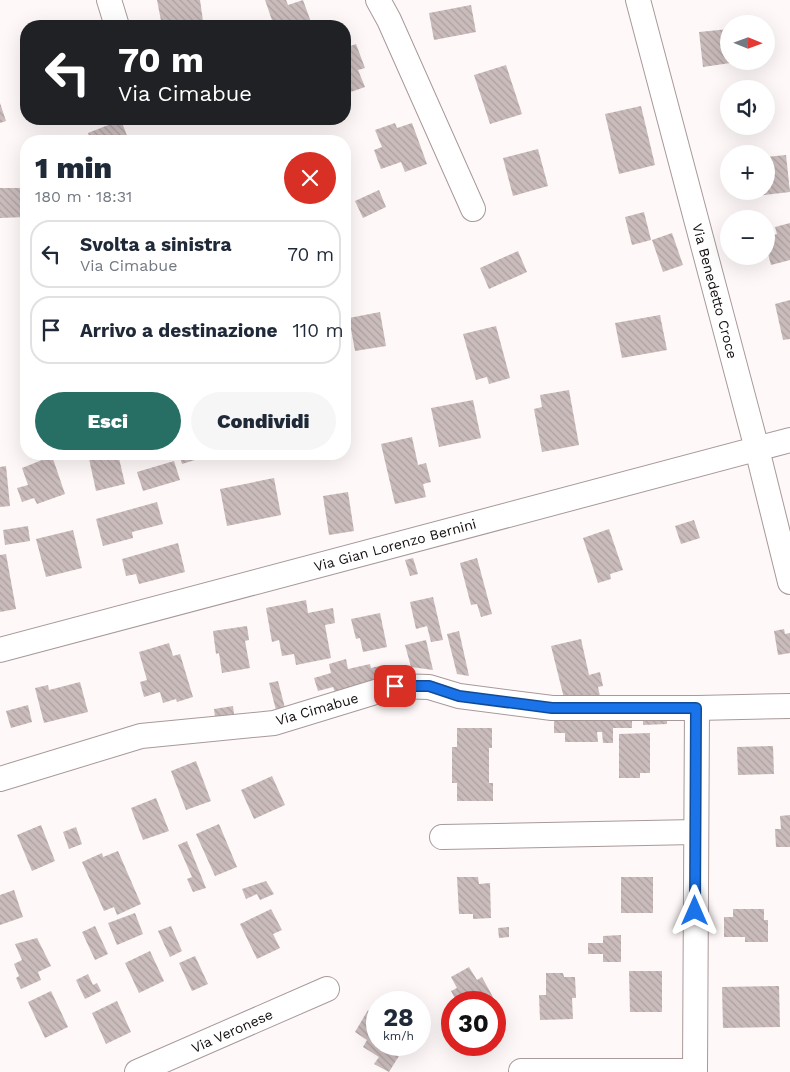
<!DOCTYPE html>
<html lang="it">
<meta charset="utf-8">
<style>
:root{--surface:#fff;--page:#f6f6f7;--text:#1f2937;--muted:#747a83;--line:#e0e1e3;--accent:#276e64}
body{margin:0;font-family:"Work Sans",sans-serif;background:var(--page);color:var(--text);height:100vh;display:flex;flex-direction:column;font-size:19px;white-space:nowrap}
*{box-sizing:border-box;margin:0}
p{font-size:16px;color:var(--muted)}
.icon{flex:none;width:28px;height:28px;fill:none;stroke:currentColor;stroke-width:2;stroke-linecap:round;stroke-linejoin:round}
.map{position:relative;flex:1;overflow:hidden}
.sheet{position:absolute;left:20px;top:135px;width:331px;height:325px;display:flex;flex-direction:column;background:var(--surface);border-radius:20px;box-shadow:0 5px 20px #0002}
.sheet>*{flex:none}
.top-card{position:absolute;left:20px;top:20px;width:331px;height:105px;border-radius:20px;box-shadow:0 5px 20px #0002;background:#202124;color:#fff;overflow:hidden}
.needle{width:32px;rotate:91deg}
.tools{position:absolute;left:720px;top:15px;display:grid;gap:10px}
.tools a{display:grid;place-items:center;width:55px;height:55px;border-radius:50%;background:var(--surface);box-shadow:0 5px 20px #0002;font-size:25px}
.speed{position:absolute;left:366px;top:991px;display:flex;gap:10px;font-size:25px;font-weight:700;text-align:center}
.speed>*{display:grid;place-content:center;width:65px;height:65px;border-radius:50%;background:var(--surface);box-shadow:0 5px 20px #0002;line-height:1}
.speed small{font-size:12px;font-weight:400}
.speed .limit{border:8px solid #d22;background:#fff;color:#111}
.pin{position:absolute;display:grid;place-items:center;width:42px;height:42px;color:#fff;margin:-21px;border-radius:10px;box-shadow:0 2px 8px #0006}
.me{position:absolute;width:55px;margin:-28px;rotate:0deg;stroke-linejoin:round;filter:drop-shadow(0 0 4px #0008)}
.turn{display:flex;align-items:center;gap:18px;height:105px;padding:0 15px;font-size:22px}
.turn .icon{width:65px;height:65px;stroke-width:2.5}
.turn b{display:block;font-size:35px;line-height:42px}
.round{display:grid;place-items:center;flex:none;width:52px;height:52px;border-radius:26px;background:var(--page)}
.headline{display:flex;align-items:center;justify-content:space-between;height:85px;padding:0 15px}
h1{font-size:30px;font-weight:800;line-height:38px}
.button{display:flex;gap:10px;margin-top:auto;padding:10px 15px}
.button a{flex:1;height:58px;border-radius:30px;background:var(--accent);color:#fff;font-size:20px;font-weight:800;line-height:58px;text-align:center}
.button a+a{background:var(--page);color:var(--text)}
ul{padding:0;list-style:none}
li{display:flex;align-items:center;gap:15px;height:68px;margin:0 10px 8px;padding:0 5px;border:2px solid var(--line);border-radius:20px}
li div{flex:1}
li b{display:block;font-size:19px}
li em{font-style:normal}
.map>svg:first-child{display:block}
.building{fill:url(#building-back-hatch)}
.lines{fill:none;stroke-linecap:round;stroke-linejoin:round}
.minor-casing{stroke:#a8999a;stroke-width:26}
.minor{stroke:#fff;stroke-width:24}
.route-casing{stroke:#114b97;stroke-width:12}
.route{stroke:#1a73e8;stroke-width:9}
.labels{text-anchor:middle;dominant-baseline:central;stroke-width:4.5;stroke-linejoin:round;paint-order:stroke}
.street-label{font-size:14px;fill:#130e0e;stroke:#fff}
</style>
<div class="map">
<svg width="790" height="1072" viewBox="0 0 790 1072">
<defs>
<pattern id="building-back-hatch" width="6" height="6" patternUnits="userSpaceOnUse" patternTransform="scale(1.25)"><rect width="6" height="6" fill="#cbbcbc"/><path d="M-1 5l2 2M0 0l6 6M5-1l2 2" fill="none" stroke="#ada0a0"/></pattern>
</defs>
<rect width="100%" height="100%" fill="#fef8f8"/>
<path class="building" d="M157 0H200L203 21 162 26Z
M265 0H286L288 5 303 0 311 22 298 26H274Z
M471 5 476 32 434 40 429 13Z
M729 29V61L737 62 703 67 699 32Z
M356 44 365 68 358 70 365 87 345 94V48Z
M506 65 522 114 490 124 474 75Z
M0 103 6 121 0 123Z
M641 106 655 165 619 174 605 114Z
M121 120 129 141H91L88 133Z
M395 123 397 128 412 123 427 164 405 172 401 162 381 169 374 150 382 147 375 130Z
M538 149 548 186 513 196 503 158Z
M786 155 790 192 755 196 754 191H766V157Z
M0 188H25V217L0 218Z
M379 190 386 207 363 218 355 201Z
M644 212 651 240 632 245 625 217Z
M790 223V260L771 265 766 246V237L777 234 775 227Z
M672 233 683 265 663 272 652 240Z
M518 251 527 272 489 289 480 268Z
M790 300V339L783 340 775 304Z
M380 312 386 346 355 351 349 318Z
M660 315 667 350 622 358 615 323Z
M496 326 510 378 489 384 487 377 476 380 463 334Z
M569 390 579 445 542 452 534 409 542 407 540 395Z
M473 400 481 438 439 447 431 408Z
M412 437 418 465 426 463 431 482 423 484 426 497 395 504 381 444Z
M88 454H118L125 484 96 491Z
M179 454H214L182 464Z
M52 456 65 494 37 504 34 498 22 502 17 488 28 485 22 468Z
M174 461 180 480 143 491 137 472Z
M6 466 10 506 0 507V467Z
M274 478 281 515 227 526 220 489Z
M348 492 354 531 329 535 323 496Z
M157 502 163 524 132 532 133 538 103 546 96 519Z
M694 520 700 538 681 544 675 526Z
M28 526 30 541 5 545 3 530Z
M609 529 623 570 610 574 611 579 598 583 583 538Z
M73 530 82 568 46 577 36 539Z
M178 543 185 572 139 584 136 574 126 576 122 559Z
M6 554 16 609 0 612V555Z
M413 558 418 574 410 576 405 560Z
M477 558 492 614 481 617 477 604 471 605 460 563Z
M433 597 443 640 431 642 427 626 416 629 410 602Z
M306 600 308 613 333 608 335 623 325 625 331 658 296 665 294 654 282 656 279 640 272 642 266 608Z
M380 613 387 647 363 652 360 638 356 639 351 619Z
M247 626 249 640 245 641 250 668 222 673 219 653 216 654 213 631Z
M784 629 785 634 790 633V653L778 655 774 631Z
M459 631 469 676 457 674 447 634Z
M581 639 589 675 600 672 603 686 598 687 601 701 565 702 551 646Z
M426 640 433 670 411 667 405 645Z
M169 643 173 656 180 654 193 697 177 702 176 699 163 703 160 692 144 697 140 682 147 680 139 652Z
M346 659 348 669 370 664 371 668 379 666 382 677 335 692 333 687 318 691 314 678 331 673 329 664Z
M278 681 285 708 276 710 269 683Z
M80 682 88 712 44 723 35 688 48 685 49 690Z
M28 705 32 722 11 728 6 711Z
M233 706 234 714 215 717 214 709Z
M667 714V724L643 725V720H632V728H613V743H603L602 732H597L598 742H565V733H554V715Z
M457 728H492V748H489V783H493V801H457V783H452V747H457Z
M650 733V773H640V778H619V734Z
M773 746 774 774 738 775 737 747Z
M196 761 211 801 186 810 171 771Z
M272 776 285 805 254 819 241 790Z
M156 798 169 831 143 840 131 808Z
M790 815V847H776L775 829H781L780 816Z
M219 824 237 867 215 876 196 834Z
M41 825 55 861 32 871 17 835Z
M76 827 82 844 69 849 63 832Z
M187 841 206 888 193 892 187 879 192 877 178 845Z
M118 851 141 904 117 915 114 907 104 911 82 862 102 853 103 857Z
M457 877H478L479 884 490 883 491 918 473 919V914H459Z
M621 877H653V913H621Z
M266 881 274 894 260 900 257 894 246 899 242 889Z
M14 890 23 917 0 925V895Z
M271 909 282 930 273 934 280 948 257 959 240 924Z
M733 909H764V920H768V942H745V937H724V917H733Z
M135 913 143 934 117 945 108 923Z
M95 926 108 954 95 960 82 932Z
M171 926 182 951 170 957 158 931Z
M509 927V937L499 938 498 928Z
M621 935V962H603V954H588V943H603V936Z
M37 938 51 966 38 972 41 980 21 989 16 978 19 976 14 964 22 960 15 944Z
M150 951 164 981 139 993 125 963Z
M195 956 208 984 192 991 179 963Z
M469 967 477 980 482 977 500 1010 495 1013V1002H457L451 991 457 988 451 977Z
M629 971H662V1012H630Z
M546 973H563L564 977H575L576 998H572L573 1019 540 1020 539 995H546Z
M88 974 93 985 97 983 101 991 85 999 76 980Z
M779 986 780 1027 723 1028 722 987Z
M51 991 68 1027 45 1038 28 1002Z
M117 1001 131 1032 106 1044 92 1013Z
M368 1010 378 1016V1045H393L402 1051 389 1072 374 1064 379 1057 363 1047 367 1040 355 1032Z"/>
<g class="lines">
<g class="minor-casing">
<path id="minor" d="M109 0 117 26
M378 0 389 20 473 209
M638 0 757 449 790 582
M0 650 790 440
M0 779 141 736 274 723 395 686 429 687 459 696 552 708H697
M442 837 695 832
M521 1071H695L697 708 790 706
M137 1072 327 989"/>
</g>
<use href="#minor" class="minor"/>
</g>
<g class="lines">
<g class="route-casing">
<path id="route" d="M395 686H429L459 696 552 708H696L695 911"/>
</g>
<use href="#route" class="route"/>
</g>
<g class="labels">
<g class="street-label">
<text transform="translate(715 291) rotate(75)">Via Benedetto Croce</text>
<text transform="translate(395 545) rotate(-15)">Via Gian Lorenzo Bernini</text>
<text transform="translate(317 709) rotate(-16)">Via Cimabue</text>
<text transform="translate(232 1031) rotate(-24)">Via Veronese</text>
</g>
</g>
</svg>
<div class="tools">
<a><svg class="needle" viewBox="-14 -14 28 28"><path d="M0-13l5 13h-10z" fill="#e53935"/><path d="M0 13l5-13h-10z" fill="#747a83"/></svg></a>
<a><svg class="icon" aria-label="sound" viewBox="0 0 24 24"><path d="M4 9h4l5-4v14l-5-4H4zM17 9q2 3 0 6"/></svg></a>
<a>+</a>
<a>−</a>
</div>
<div class="speed"><div>28<small>km/h</small></div><div class="limit">30</div></div>
<div class="pin" style="left:395px;top:686px;background:#d93025"><svg class="icon" aria-label="arrive" viewBox="0 0 24 24"><path d="M6 21V4h12l-3 4 3 4H6"/></svg></div>
<svg class="me" style="left:695px;top:911px" viewBox="-20 -20 40 40"><path d="M0-17L14 15 0 8-14 15z" fill="#1a73e8" stroke="#fff" stroke-width="4"/></svg>
<div class="top-card">
<div class="turn"><svg class="icon" aria-label="left" viewBox="0 0 24 24"><path d="M17 20v-9H6M10 6l-5 5 5 5"/></svg><div><b>70 m</b>Via Cimabue</div></div>
</div>
<section class="sheet">
<div class="headline"><div><h1>1 min</h1><p>180 m · 18:31</p></div><a class="round" style="background:#d93025;color:#fff"><svg class="icon" aria-label="close" viewBox="0 0 24 24"><path d="M6 6l12 12M18 6L6 18"/></svg></a></div>
<ul>
<li><svg class="icon" aria-label="left" viewBox="0 0 24 24"><path d="M17 20v-9H6M10 6l-5 5 5 5"/></svg><div><b>Svolta a sinistra</b><p>Via Cimabue</p></div><em>70 m</em></li>
<li><svg class="icon" aria-label="arrive" viewBox="0 0 24 24"><path d="M6 21V4h12l-3 4 3 4H6"/></svg><div><b>Arrivo a destinazione</b></div><em>110 m</em></li>
</ul>
<div class="button"><a>Esci</a><a>Condividi</a></div>
</section>
</div>
